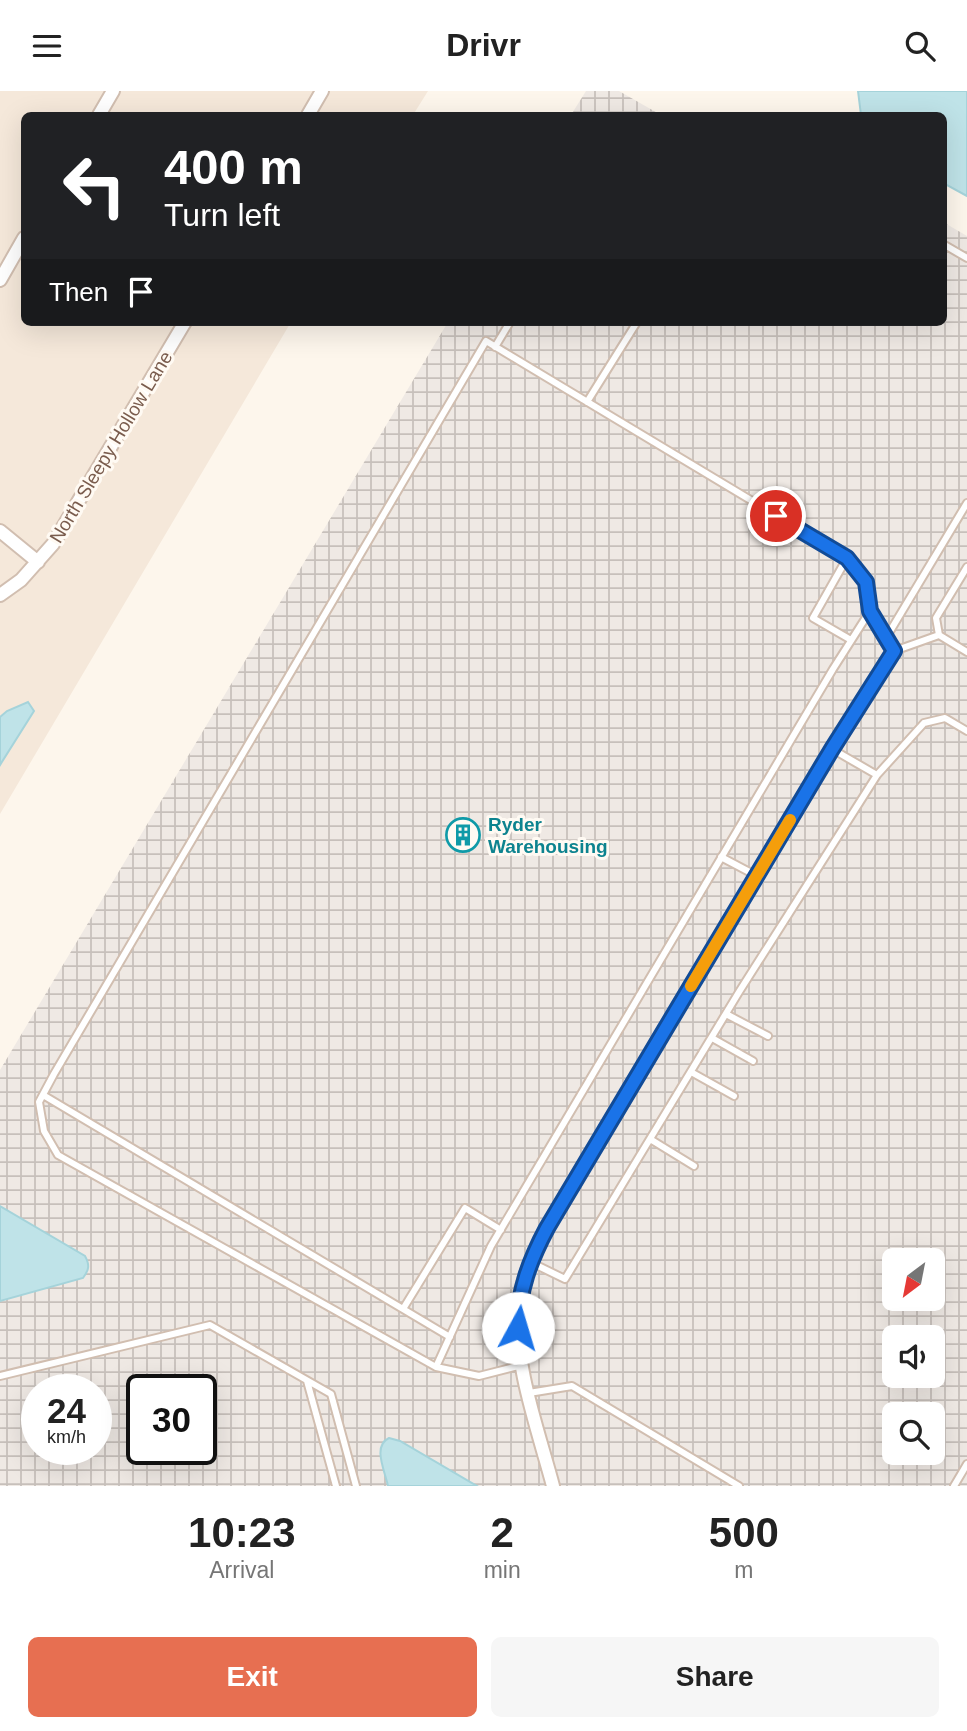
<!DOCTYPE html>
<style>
:root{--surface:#fff;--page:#f6f6f6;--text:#222;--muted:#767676;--accent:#e76f51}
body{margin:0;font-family:Arial,sans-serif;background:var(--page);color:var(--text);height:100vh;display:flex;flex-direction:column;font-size:26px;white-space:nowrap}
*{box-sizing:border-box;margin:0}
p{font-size:23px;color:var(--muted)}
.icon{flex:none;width:38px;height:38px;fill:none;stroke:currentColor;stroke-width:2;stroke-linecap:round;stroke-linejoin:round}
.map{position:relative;height:1395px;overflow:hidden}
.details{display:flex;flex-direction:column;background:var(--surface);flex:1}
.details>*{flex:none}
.guide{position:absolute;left:21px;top:21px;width:926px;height:214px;border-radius:10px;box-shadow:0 7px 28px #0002;background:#202124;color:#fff;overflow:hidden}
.needle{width:46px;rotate:212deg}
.buttons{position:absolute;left:882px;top:1157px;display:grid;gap:14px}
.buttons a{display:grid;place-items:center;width:63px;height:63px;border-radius:10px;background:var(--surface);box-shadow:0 7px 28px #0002;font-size:35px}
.speed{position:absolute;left:21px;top:1283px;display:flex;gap:14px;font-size:35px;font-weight:700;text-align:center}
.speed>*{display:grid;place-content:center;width:91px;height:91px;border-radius:50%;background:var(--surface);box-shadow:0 7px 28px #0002;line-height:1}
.speed small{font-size:18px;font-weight:400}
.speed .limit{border:4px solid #111;border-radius:10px;background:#fff;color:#111}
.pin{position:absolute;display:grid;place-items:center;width:60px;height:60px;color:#fff;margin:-30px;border:4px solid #fff;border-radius:50%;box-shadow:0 2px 7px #0007}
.me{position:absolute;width:77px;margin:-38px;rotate:6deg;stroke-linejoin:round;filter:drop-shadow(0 0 5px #0008)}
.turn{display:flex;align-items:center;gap:24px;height:147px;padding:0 28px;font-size:32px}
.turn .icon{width:91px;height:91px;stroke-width:2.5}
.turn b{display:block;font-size:49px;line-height:60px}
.then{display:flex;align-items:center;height:66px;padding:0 28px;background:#0003;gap:14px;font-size:26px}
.eta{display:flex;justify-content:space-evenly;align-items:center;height:119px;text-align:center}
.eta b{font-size:42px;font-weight:700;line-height:49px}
.action{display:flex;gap:14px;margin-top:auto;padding:14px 28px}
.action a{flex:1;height:80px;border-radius:10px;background:var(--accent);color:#fff;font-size:28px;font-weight:700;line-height:80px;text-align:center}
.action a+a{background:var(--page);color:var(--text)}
header{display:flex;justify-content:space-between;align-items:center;height:91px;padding:0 28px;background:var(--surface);font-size:32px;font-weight:700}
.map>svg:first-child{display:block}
.residential{fill:#f5e8da}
.industrial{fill:url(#industrial-grid);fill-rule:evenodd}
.water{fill:#bfe3e8;stroke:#a5d3da;stroke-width:2}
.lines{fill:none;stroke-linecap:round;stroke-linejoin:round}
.lane-casing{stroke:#d1beb0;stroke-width:10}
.street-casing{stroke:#d1beb0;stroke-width:16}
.lane{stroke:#fff;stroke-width:6}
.street{stroke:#fff;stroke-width:12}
.route-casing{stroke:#114b97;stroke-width:18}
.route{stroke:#1a73e8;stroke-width:12}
.slow{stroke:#f59e0b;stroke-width:12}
.labels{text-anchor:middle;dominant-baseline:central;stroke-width:6;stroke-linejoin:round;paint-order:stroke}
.street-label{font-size:19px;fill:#7a5c4d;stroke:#fffaf3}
.culture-label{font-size:19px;font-weight:bold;fill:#0d838f;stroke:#fffaf3;text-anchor:start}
</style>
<header><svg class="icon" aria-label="menu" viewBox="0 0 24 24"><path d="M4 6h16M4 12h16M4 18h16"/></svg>Drivr<svg class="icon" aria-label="search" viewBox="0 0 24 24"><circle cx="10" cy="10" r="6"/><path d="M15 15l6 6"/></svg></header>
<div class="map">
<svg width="967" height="1395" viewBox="0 0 967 1395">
<defs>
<pattern id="industrial-grid" width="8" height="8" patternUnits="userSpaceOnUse" patternTransform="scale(1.75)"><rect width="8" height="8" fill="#efe9e4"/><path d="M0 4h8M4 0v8" fill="none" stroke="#c7c0bb"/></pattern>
</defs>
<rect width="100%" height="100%" fill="#fdf6ec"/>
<path class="residential" d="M0 0H428L413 24H24V231H291L0 723Z"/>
<path class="industrial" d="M586 0H619L661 24H571Z
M943 131 967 145V1395H0V979L448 231H943ZM894 1169H933V1208H894ZM894 1246H933V1284H894ZM37 1298H96V1358H37ZM142 1298H201V1358H142ZM894 1323H933V1362H894Z"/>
<path class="water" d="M858 0H967V105L943 92V24H861Z
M28 611 34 620 0 674V626L7 620Z
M0 1115 85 1165C90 1174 89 1179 83 1187L0 1210Z
M389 1347 400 1350 477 1395H388C385 1380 372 1355 389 1347Z"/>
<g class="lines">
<g class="lane-casing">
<path id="lane" d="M943 153 967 167
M495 256 510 231
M587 311 637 231
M847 467 813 527 851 549
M939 544 967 561
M886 547 967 412
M832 658 877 684 924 632 945 627 967 640
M721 766 757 785
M726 923 768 945
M712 947 753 970
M691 981 734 1005
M43 1004 450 1246
M650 1048 694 1075
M530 1171 565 1188 739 901 877 684
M403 1218 465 1117 501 1139
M522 1274 479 1285 436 1276 58 1064 44 1040 39 1011 54 983 486 250 847 467 866 491 870 520 894 560 939 544 936 527 967 476
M436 1276 491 1155 833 578 870 520
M0 1285 210 1234 331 1303 356 1395
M307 1290 336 1395
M529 1302 572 1295 739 1395
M954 1395 967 1373"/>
</g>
<g class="street-casing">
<path id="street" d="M99 24 113 0
M308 24 322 0
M0 189 24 147
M0 440 38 471
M0 504 21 489 53 453 185 231
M553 1395C539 1342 513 1271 518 1217 521 1188 534 1162 547 1137L832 658 894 560"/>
</g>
<use href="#lane" class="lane"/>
<use href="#street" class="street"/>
</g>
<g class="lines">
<g class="route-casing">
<path id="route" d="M518 1237C518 1200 530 1169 547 1137L832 658 894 560 870 520 866 491 847 467 776 425"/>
</g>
<use href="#route" class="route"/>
<path class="slow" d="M691 895 790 729"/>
</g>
<defs>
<g id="building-ring" transform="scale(1.75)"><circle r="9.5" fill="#fffaf3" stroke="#0f9aa8" stroke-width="1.5"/><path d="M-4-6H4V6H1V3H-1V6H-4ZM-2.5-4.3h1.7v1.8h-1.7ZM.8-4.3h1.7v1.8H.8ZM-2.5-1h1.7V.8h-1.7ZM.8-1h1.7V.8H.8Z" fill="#0f9aa8"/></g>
</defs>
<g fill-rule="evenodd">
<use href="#building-ring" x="463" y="744"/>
</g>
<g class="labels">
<g class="street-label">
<text transform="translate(111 356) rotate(-59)">North Sleepy Hollow Lane</text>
</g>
<g class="culture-label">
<text x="488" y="733">Ryder<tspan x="488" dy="22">Warehousing</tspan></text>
</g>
</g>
</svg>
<div class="buttons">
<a><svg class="needle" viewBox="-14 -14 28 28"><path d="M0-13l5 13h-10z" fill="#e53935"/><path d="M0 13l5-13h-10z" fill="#767676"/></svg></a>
<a><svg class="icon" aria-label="sound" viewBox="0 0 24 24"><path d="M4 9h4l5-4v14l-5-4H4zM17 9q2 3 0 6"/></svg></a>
<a><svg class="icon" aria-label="search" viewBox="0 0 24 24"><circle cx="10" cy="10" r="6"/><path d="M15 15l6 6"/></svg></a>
</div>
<div class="speed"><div>24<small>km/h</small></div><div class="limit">30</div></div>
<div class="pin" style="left:776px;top:425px;background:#d93025"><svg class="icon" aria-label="arrive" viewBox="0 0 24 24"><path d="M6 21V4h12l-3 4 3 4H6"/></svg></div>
<svg class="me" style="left:518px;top:1237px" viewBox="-20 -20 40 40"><circle r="19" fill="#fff"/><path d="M0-13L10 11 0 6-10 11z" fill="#1a73e8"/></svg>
<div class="guide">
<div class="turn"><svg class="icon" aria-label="left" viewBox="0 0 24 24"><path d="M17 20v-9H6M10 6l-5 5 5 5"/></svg><div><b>400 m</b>Turn left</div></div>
<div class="then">Then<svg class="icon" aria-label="arrive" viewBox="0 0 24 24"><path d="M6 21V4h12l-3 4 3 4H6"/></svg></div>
</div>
</div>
<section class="details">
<div class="eta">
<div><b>10:23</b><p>Arrival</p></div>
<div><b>2</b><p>min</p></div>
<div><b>500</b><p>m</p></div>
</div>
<div class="action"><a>Exit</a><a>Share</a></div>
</section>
